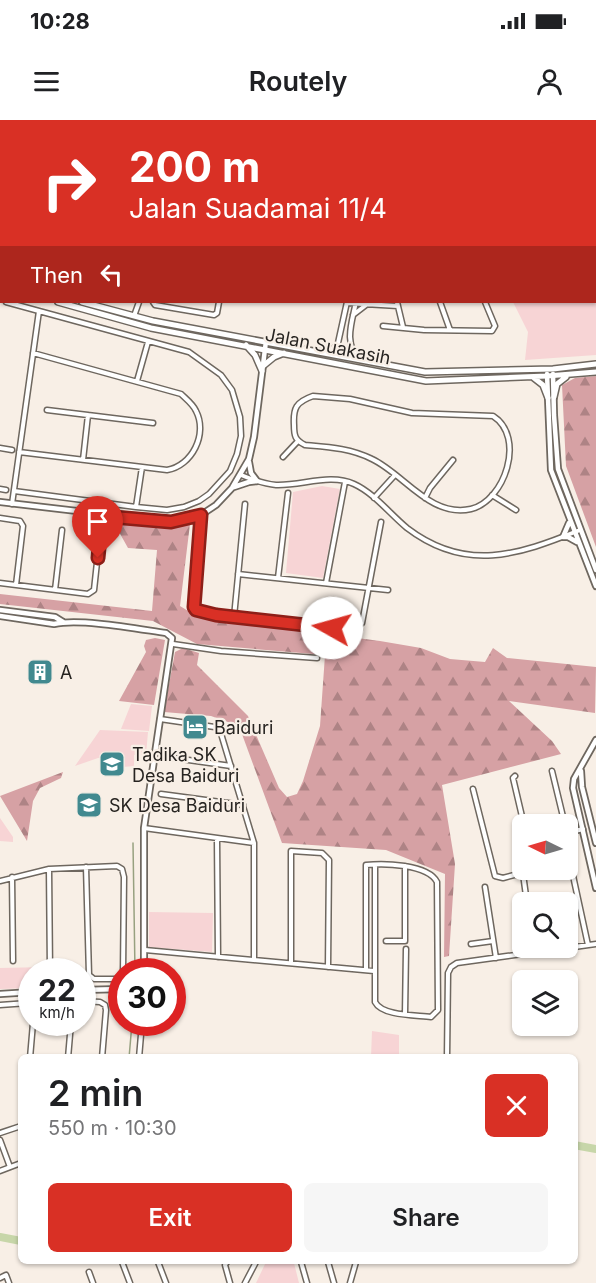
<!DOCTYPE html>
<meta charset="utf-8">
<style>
:root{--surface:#fff;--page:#f6f6f6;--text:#202124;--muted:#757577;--accent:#d93025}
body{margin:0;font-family:Inter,sans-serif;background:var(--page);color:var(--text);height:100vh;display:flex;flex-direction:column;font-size:22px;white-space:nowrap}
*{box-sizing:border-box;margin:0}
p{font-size:20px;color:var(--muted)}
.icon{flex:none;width:33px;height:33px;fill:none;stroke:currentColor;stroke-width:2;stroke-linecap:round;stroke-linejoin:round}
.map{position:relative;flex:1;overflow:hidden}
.sheet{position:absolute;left:18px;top:934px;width:560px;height:210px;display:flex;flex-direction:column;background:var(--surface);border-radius:9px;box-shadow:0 2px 4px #0004}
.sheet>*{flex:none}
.top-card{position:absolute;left:0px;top:0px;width:597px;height:183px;box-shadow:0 2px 4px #0004;background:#d93025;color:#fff;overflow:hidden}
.needle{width:39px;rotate:275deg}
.controls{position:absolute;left:512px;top:694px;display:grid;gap:12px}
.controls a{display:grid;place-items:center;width:66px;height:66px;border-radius:9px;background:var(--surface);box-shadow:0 2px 4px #0004;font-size:30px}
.speed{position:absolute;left:18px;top:838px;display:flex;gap:12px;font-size:30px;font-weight:700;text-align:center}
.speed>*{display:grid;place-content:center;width:78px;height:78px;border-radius:50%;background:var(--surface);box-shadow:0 2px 4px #0004;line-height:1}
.speed small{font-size:15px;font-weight:400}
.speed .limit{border:9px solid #d22;background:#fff;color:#111}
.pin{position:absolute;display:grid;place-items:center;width:51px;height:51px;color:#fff;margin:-62px -26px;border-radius:50% 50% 50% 0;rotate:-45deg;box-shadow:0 0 6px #0007}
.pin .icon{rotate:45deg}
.me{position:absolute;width:66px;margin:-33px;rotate:277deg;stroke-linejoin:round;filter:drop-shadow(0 0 4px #0008)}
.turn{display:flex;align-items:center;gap:21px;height:126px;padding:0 30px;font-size:27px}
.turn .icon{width:78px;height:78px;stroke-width:2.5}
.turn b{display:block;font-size:42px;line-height:51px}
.then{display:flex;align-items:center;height:57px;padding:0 30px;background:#0003;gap:12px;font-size:22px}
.round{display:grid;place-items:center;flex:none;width:63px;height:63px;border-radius:9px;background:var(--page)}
.headline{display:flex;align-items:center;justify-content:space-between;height:102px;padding:0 30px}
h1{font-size:36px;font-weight:600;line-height:45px}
.action{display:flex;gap:12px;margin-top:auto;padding:12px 30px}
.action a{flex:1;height:69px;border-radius:9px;background:var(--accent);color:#fff;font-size:24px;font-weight:600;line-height:69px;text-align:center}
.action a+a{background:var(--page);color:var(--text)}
.status{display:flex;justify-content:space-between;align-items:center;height:42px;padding:0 30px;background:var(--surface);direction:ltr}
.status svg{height:16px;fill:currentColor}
header{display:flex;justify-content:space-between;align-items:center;height:78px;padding:0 30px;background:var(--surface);font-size:27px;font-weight:600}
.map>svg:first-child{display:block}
.forest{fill:url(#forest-firs)}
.green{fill:#f7d4d5}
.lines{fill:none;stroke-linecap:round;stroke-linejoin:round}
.stream{stroke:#97a180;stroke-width:1.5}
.river{stroke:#c7d6a9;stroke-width:8}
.minor-casing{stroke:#6e675f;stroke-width:7}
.tertiary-casing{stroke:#6e675f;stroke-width:8}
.secondary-casing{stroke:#6e675f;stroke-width:8}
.minor{stroke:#fff;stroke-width:4}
.tertiary{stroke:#fff;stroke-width:4.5}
.secondary{stroke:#fff;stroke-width:5}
.route-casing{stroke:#8d1f18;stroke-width:15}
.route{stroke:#d93025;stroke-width:10}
.labels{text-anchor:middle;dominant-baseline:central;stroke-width:4.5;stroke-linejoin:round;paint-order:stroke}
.street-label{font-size:18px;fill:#272421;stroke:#f8efe6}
.poi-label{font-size:18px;fill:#272421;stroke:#f8efe6;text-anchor:start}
</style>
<div class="status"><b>10:28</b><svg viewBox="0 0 49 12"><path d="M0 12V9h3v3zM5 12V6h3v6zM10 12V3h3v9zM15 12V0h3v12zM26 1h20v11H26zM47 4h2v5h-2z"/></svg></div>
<header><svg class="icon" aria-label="menu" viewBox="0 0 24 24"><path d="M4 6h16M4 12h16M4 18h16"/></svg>Routely<svg class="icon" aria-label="person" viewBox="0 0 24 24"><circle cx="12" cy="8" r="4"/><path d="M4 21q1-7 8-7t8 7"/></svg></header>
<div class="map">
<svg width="596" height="1163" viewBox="0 0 596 1163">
<defs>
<pattern id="forest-firs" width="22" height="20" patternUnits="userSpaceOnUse" patternTransform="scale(1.5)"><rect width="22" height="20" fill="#d6a1a4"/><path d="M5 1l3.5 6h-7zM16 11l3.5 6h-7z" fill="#ae8385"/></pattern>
</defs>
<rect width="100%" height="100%" fill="#f8efe6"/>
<path class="forest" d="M596 256V427L566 346 562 265 575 258Z
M114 403 172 408 190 404 180 486 198 497 380 521 421 528 450 539 485 542 493 528 507 538 596 547 595 593 509 581 552 621 561 634 442 665 455 744 449 836 444 837 445 754 386 730 282 723 239 606 211 596 164 592 175 532 183 528 199 533 197 545 248 596 279 668 287 677 297 674 303 661 320 606 325 535 197 524 153 501 0 484V474L152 491 157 430 128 428Z
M155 518 165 520 154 585 119 581 146 532 144 526 146 520Z
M63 652 61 658 40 668 33 681 27 721 0 676Z"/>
<path class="green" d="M320 0H596V235L525 240 528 212 513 182H596V2Z
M322 366 340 369 323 458 286 453 293 372Z
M131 584 152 586 149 611 121 609Z
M100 610 148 612 146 635H134V646L123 647 121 636 98 638 75 646Z
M0 698 13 717V722L0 721Z
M149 792 213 793 212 832 149 827Z
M46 847 47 852H32L31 868 0 869V848Z
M372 911 399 915V937H371Z
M266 1142 294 1143 299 1163H256Z"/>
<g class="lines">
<path class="stream" d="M133 723 135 852
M129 938 132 903"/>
<path class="river" d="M574 1025 596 1029
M0 1117 21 1121"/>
<g class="minor-casing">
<path id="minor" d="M291 0 292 2
M299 0 300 2
M15 2 16 0
M142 2 145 0
M214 2 216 0
M274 2V1
M0 46 2 43
M0 178 2 179
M6 182 189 232 221 255 232 270 240 297 241 316 237 334 230 351 209 374 199 381 184 387 167 390 136 387 14 371
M153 182 155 185 214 195 217 193 219 182
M356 182C352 202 343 224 360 240
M397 182 403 207
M440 182 450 210
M347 183 398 186
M353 195 366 185
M134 196 139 182
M383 206 424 210 492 211 495 206 485 182
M317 230C326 229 333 232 338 223L347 182
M137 261 148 222
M313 276 350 279 412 293 493 296C526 317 505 381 471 389 430 398 404 354 372 339 350 328 328 327 305 325 295 320 294 316 294 305 293 288 296 282 313 276Z
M47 290 153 303
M0 328 12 330
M19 332 167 350C192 346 208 314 196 291 193 284 186 279 181 274L33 233
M283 337 298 321
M83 340 88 295
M241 355C253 360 264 364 276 365 302 366 330 353 354 364 374 373 390 394 407 408 466 453 518 435 580 410
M0 369 6 370
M492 375 516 390
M374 378 395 355
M425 378 430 368 453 340
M12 384 39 191
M136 387 142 347
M201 395 194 487 196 490 216 495 349 510 356 508 362 503 381 402
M0 398 20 401 23 406 16 465
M238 454 388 470
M278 458 288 373
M0 463 88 474 94 470 102 396
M326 463 345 362
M55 470 62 410
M234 497 245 384
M173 524 221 531 317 538
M160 599 235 610
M219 607 254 723V840
M167 637 231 646
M552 651 565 705
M515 656 513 658 524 705
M473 669 495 756 503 758 533 750
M161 674 243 685
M144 708 254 723
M567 713 583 709
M217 719 218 837
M567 728 588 825
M86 747 89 855 94 859H116L122 854
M49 749 50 852
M523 754 527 783
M12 757 13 841
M0 761 49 749 117 746 122 749 124 757 123 852
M485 767 496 838
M386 821H405V746
M471 824 493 821
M567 828 596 824
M145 830 374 851
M291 843V731L322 733 329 740 328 847
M366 850V745C383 743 428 744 437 762L438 890 431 897C416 895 382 896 375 882V745
M82 881 100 882 105 885 106 890 102 938
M0 885 28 883 32 885
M405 894 406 829
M30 938 33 903
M68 938 71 903
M139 938 142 903
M447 938 448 853 451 847 457 843 565 828
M0 1013 21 1006
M0 1020 10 1047
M0 1051 21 1043
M122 1142 130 1163
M158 1142 166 1163
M227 1142 225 1145 230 1163
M301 1142 307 1163
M328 1142 334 1163
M89 1152 93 1163
M0 1158 6 1155 9 1163
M245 1163 256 1142
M350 1163 356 1142"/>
</g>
<g class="tertiary-casing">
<path id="tertiary" d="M547 254 551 350 596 466
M553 254 554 295 558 349 596 450
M249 342 251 353 257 361
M234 367 249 362 257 361
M0 382 171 402 201 395 216 385 232 368 249 339 254 317 266 221
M569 403 563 417H568L577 422
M0 490 55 497 63 502
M0 496 54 504C80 498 138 509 166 513L172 518 144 708V852
M596 620 574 659 573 668 596 768
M581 651 582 667 596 723
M82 870 122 869
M0 874 32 872"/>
</g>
<g class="secondary-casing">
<path id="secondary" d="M35 2V0
M40 2 41 0
M0 89 2 86
M0 102 2 99
M0 150 2 153
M0 162 2 163
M58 182 151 208 426 261 547 256 596 252
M82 182 153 201 425 252 553 249 596 244
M246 225 255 235 262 251
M263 246 274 237 284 233
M534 258 543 265 548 278
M554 277 557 264 566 257"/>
</g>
<use href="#minor" class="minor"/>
<use href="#tertiary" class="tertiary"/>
<use href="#secondary" class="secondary"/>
</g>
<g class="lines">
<g class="route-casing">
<path id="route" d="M98 438 102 396 171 402 201 395 194 487 196 490 216 495 332 508"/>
</g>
<use href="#route" class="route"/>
</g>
<defs>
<g id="building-square" transform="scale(1.35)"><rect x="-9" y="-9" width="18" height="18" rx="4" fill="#41898f" stroke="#f8efe6"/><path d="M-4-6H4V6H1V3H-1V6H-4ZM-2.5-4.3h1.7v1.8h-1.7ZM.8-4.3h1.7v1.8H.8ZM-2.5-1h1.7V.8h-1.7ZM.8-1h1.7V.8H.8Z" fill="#fff"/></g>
<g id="hotel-square" transform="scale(1.35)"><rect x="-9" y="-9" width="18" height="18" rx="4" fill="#41898f" stroke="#f8efe6"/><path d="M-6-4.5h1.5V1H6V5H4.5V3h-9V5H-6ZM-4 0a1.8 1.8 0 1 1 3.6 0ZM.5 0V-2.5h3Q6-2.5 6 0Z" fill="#fff"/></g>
<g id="school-square" transform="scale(1.35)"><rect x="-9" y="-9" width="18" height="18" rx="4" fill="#41898f" stroke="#f8efe6"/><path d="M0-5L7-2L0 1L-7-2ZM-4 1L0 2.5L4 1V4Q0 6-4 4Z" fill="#fff"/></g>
</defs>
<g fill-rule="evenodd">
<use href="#building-square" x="40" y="552"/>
<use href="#hotel-square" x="195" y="607"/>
<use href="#school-square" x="112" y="644"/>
<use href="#school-square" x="89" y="685"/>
</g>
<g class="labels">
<g class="street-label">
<text transform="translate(328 226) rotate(11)">Jalan Suakasih</text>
</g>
<g class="poi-label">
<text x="60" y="552">A</text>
<text x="214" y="607">Baiduri</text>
<text x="132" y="634">Tadika SK<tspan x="132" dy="21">Desa Baiduri</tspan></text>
<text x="109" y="685">SK Desa Baiduri</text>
</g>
</g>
</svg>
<div class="controls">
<a><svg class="needle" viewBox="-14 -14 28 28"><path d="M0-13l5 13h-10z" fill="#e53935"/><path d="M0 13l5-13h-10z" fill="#757577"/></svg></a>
<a><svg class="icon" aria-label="search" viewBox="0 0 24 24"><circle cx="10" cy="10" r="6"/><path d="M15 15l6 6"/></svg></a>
<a><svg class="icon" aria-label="layers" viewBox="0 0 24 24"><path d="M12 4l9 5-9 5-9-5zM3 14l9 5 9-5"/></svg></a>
</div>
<div class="speed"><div>22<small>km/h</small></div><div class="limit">30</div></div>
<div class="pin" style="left:98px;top:438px;background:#d93025"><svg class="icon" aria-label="arrive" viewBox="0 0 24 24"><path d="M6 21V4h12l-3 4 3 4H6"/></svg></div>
<svg class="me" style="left:332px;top:508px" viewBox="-20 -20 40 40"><circle r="19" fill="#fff"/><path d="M0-13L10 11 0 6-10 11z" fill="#d93025"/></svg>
<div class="top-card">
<div class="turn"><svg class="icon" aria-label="right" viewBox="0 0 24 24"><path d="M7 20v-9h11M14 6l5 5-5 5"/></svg><div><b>200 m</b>Jalan Suadamai 11/4</div></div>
<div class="then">Then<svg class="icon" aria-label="left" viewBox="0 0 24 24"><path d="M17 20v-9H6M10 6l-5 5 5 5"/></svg></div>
</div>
<section class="sheet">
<div class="headline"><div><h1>2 min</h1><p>550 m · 10:30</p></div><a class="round" style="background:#d93025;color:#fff"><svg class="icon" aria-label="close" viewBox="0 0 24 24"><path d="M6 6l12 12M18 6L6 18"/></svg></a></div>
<div class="action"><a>Exit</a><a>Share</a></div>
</section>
</div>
